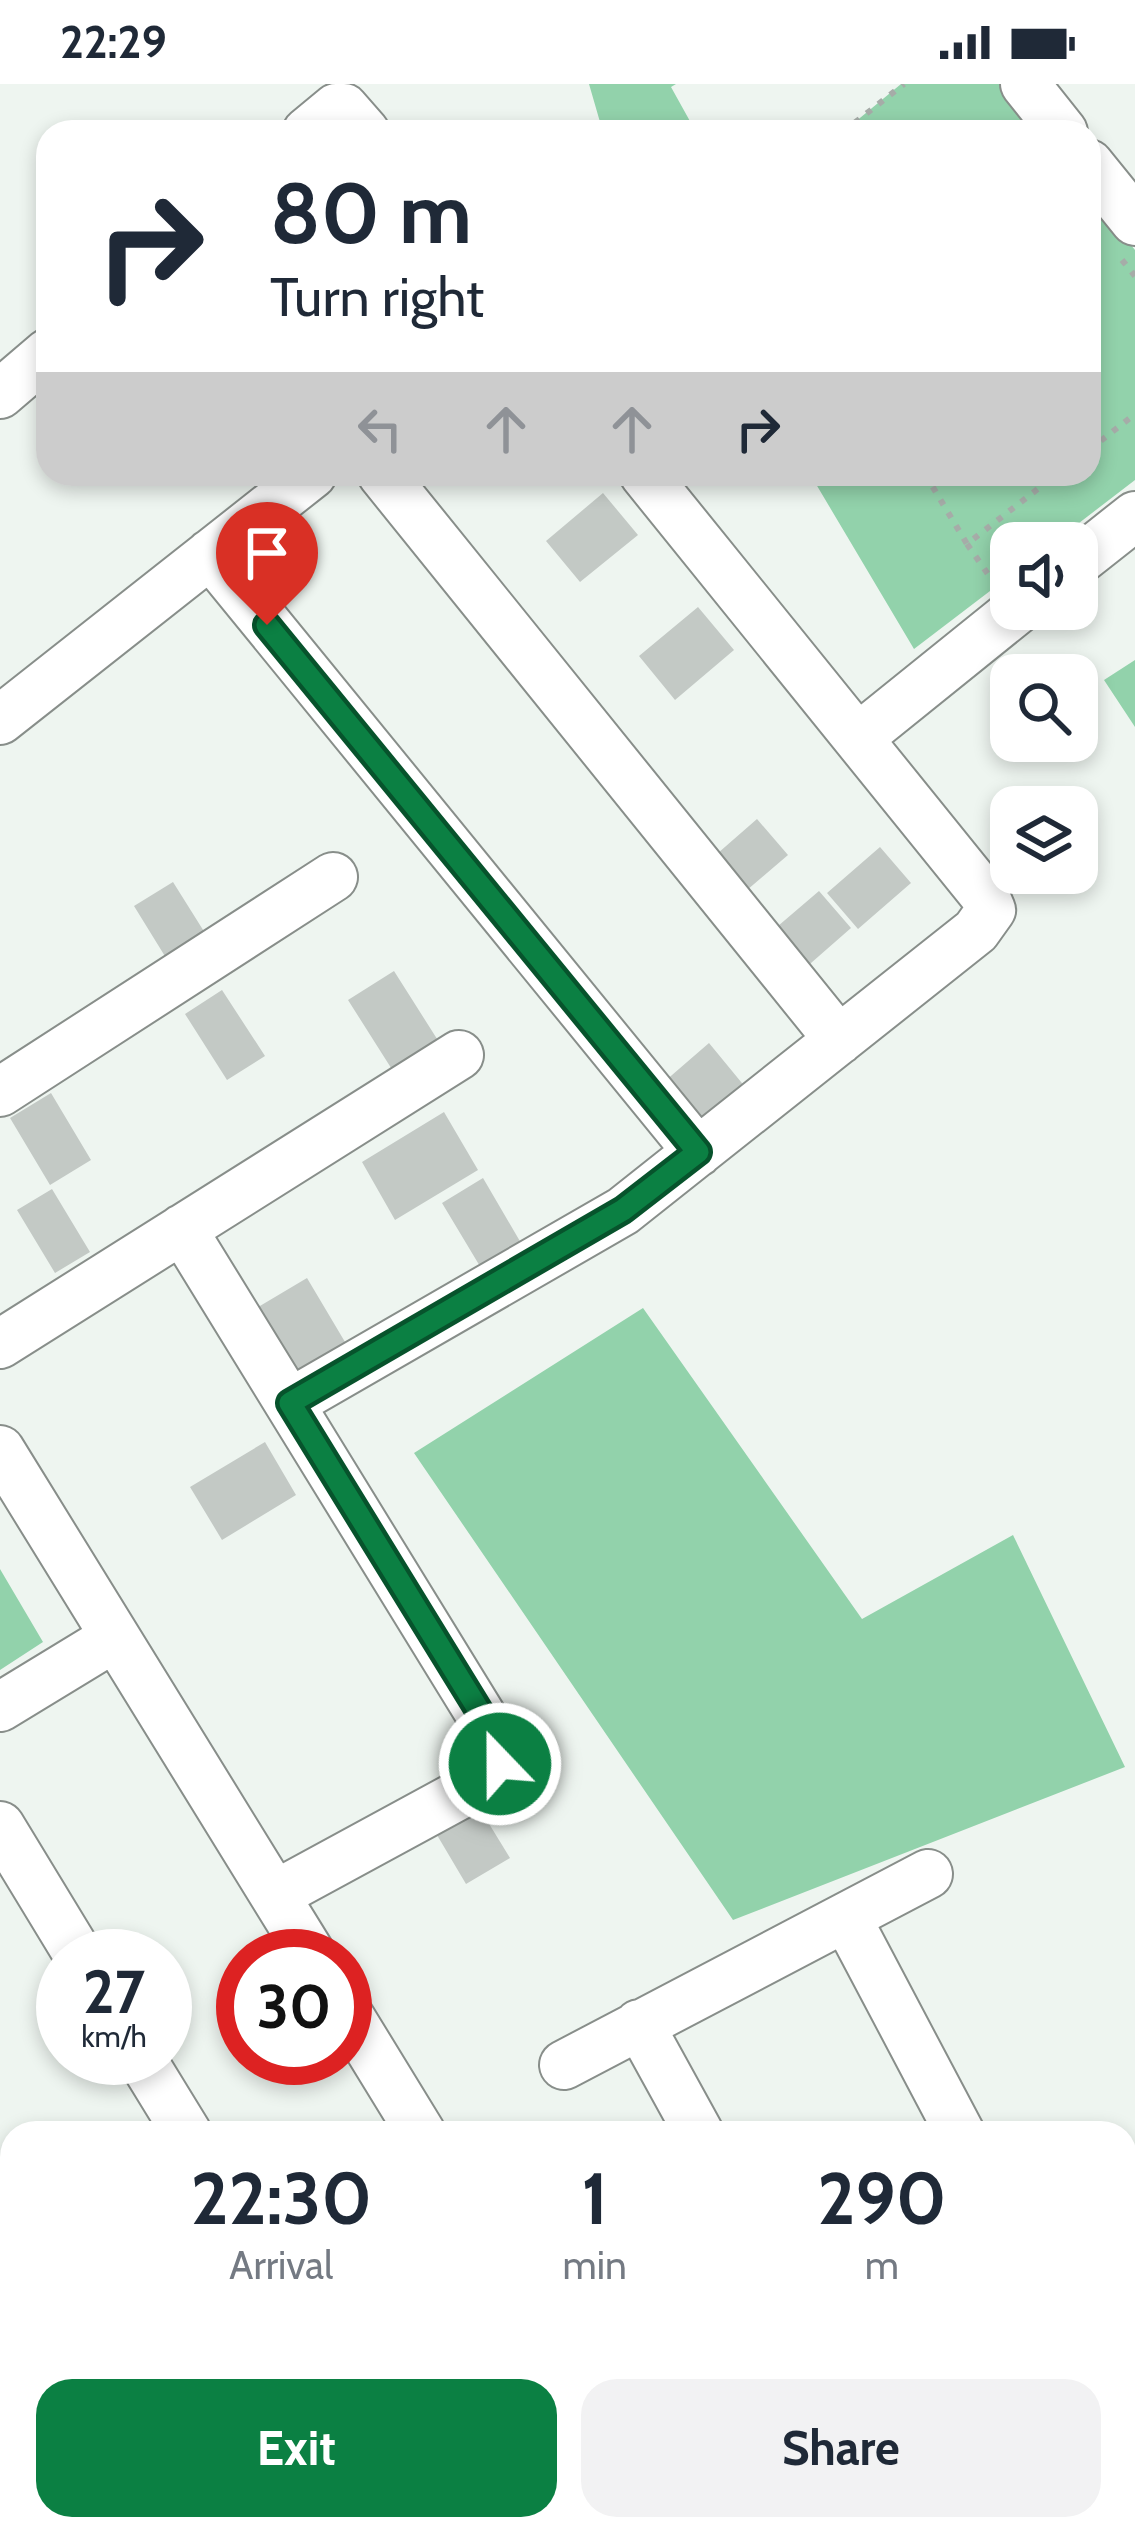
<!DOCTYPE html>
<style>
:root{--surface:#fff;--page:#f2f2f3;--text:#1f2937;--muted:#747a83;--accent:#0b8043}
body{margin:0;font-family:Cabin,sans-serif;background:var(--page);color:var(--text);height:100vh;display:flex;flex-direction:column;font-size:45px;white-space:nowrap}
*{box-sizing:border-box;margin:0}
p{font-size:39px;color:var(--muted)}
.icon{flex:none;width:66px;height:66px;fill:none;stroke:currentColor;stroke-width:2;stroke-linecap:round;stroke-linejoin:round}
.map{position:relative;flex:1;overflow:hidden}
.panel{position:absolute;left:0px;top:2037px;width:1137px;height:420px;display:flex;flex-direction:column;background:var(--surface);border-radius:36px 36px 0 0;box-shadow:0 6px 18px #0003}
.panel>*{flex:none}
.top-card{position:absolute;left:36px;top:36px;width:1065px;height:366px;border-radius:36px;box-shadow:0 6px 18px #0003;background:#fff;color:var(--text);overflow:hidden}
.tools{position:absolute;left:990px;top:438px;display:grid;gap:24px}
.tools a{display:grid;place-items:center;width:108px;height:108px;border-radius:24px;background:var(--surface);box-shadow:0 6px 18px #0003;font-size:60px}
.speed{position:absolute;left:36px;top:1845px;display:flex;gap:24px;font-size:60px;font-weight:700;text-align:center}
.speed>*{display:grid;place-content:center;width:156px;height:156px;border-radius:50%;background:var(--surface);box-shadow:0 6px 18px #0003;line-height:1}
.speed small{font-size:30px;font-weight:400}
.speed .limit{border:18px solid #d22;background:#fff;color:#111}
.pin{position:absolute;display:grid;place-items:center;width:102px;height:102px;color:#fff;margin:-123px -51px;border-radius:50% 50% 50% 0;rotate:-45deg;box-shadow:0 0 12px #0007}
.pin .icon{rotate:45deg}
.me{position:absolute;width:132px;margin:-66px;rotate:338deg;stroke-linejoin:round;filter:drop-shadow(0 0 9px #0008)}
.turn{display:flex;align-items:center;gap:42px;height:252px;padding:0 36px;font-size:54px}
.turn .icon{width:156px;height:156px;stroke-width:2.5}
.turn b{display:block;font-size:84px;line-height:102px}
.lanes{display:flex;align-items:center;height:114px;padding:0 36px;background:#0003;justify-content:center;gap:60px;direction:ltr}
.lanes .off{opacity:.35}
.eta{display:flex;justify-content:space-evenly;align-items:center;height:204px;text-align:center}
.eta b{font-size:72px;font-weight:800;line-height:84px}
.primary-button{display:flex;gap:24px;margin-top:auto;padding:24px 36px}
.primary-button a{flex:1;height:138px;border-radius:36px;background:var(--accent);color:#fff;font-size:48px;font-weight:800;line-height:138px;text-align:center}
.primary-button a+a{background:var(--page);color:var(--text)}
.status{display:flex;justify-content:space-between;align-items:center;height:84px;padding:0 60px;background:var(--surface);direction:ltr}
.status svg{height:33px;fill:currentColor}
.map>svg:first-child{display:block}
.green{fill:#92d2ab}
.building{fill:#c3c9c5}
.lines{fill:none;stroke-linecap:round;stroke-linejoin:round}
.minor-casing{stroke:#888e8a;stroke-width:52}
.path{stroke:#a6aca8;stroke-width:6;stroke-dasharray:6 9;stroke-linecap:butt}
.minor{stroke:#fff;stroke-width:48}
.route-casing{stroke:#07532c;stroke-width:30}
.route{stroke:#0b8043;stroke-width:21}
</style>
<div class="status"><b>22:29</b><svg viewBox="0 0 49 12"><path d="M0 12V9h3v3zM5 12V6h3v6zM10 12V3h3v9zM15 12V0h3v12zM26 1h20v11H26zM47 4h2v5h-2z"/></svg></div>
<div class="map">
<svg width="1135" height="2457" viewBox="0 0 1135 2457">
<rect width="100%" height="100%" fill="#eef5f0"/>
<path class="green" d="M589 0H676L671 3 696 48H606L600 38Z
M901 0H999L1038 48H843Z
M1089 110 1135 166V396L1053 459H1011V491L914 565 810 390H1089Z
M1135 576V643L1104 596Z
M643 1224 862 1535 1013 1451 1125 1683 733 1836 414 1369Z
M0 1485 43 1558 0 1586Z"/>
<path class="building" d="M603 409 638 451 580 498 546 457Z
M698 523 734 566 675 616 639 572Z
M757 735 788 771 740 812 710 776Z
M880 763 911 799 858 845 827 809Z
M173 798 210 857 171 882 134 822Z
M819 807 851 844 803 886 771 848Z
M394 887 439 958 393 987 348 916Z
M222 906 265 972 227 996 185 930Z
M709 959 746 1004 695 1048 657 1004Z
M51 1009 91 1076 50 1101 10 1034Z
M444 1028 478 1086 395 1136 362 1078Z
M483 1094 521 1159 481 1184 442 1119Z
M52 1105 90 1168 55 1189 17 1126Z
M307 1194 348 1263 292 1297 250 1228Z
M265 1358 296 1411 222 1456 190 1403Z
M480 1725 510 1774 466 1800 437 1751Z"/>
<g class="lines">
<g class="minor-casing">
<path id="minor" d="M1025 0 1063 48
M307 48 336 24H344L365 48
M1089 80 1135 137
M0 310 48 269
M382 390 839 956
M210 470 698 1068
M1077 478 1135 432
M0 636 312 390
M858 654 1018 525
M0 1008 333 793
M182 1145 498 1659 500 1680 496 1691 275 1811
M0 1260 459 971
M290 1319 623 1127 976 847 991 826 985 812 644 390
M0 1366 312 1872
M0 1623 115 1553
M0 1742 79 1872
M847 1835 960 2049
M345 1925 421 2049
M639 1940 699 2049
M141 1974 187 2049
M564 1981 928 1790
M1125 2359 1135 2378
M427 2445 434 2457
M662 2445 670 2457
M916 2445 923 2457
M1012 2457 1032 2445"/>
</g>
<path class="path" d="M843 48 904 0
M1122 176 1135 192
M1089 366 1135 330
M925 390 967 460 1057 390
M967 460 992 496"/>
<use href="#minor" class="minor"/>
</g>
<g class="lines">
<g class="route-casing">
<path id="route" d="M267 541 698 1068 623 1126 290 1319 499 1659 500 1680"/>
</g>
<use href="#route" class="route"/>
</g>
</svg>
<div class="tools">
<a><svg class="icon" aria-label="sound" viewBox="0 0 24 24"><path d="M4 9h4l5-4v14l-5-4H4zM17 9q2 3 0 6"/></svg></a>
<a><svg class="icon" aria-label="search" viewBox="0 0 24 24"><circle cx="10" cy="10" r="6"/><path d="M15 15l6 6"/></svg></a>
<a><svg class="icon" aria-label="layers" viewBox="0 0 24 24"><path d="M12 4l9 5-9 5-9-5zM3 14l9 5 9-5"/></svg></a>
</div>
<div class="speed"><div>27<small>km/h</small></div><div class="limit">30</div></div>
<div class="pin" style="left:267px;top:541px;background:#d93025"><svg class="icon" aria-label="arrive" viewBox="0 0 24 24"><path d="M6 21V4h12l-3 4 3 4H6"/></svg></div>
<svg class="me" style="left:500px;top:1680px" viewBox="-20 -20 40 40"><circle r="17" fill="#0b8043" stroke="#fff" stroke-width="3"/><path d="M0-11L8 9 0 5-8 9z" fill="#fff"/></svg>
<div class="top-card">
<div class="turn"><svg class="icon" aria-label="right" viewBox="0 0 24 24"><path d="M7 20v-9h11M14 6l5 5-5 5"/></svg><div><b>80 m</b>Turn right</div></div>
<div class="lanes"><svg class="icon off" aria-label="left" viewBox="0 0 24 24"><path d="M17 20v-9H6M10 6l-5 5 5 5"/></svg><svg class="icon off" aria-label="ahead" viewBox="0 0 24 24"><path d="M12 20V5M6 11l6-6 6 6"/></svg><svg class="icon off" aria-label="ahead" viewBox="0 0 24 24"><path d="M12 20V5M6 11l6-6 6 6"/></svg><svg class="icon" aria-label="right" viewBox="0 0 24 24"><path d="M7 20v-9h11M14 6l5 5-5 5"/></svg></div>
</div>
<section class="panel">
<div class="eta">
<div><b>22:30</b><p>Arrival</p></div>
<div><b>1</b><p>min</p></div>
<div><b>290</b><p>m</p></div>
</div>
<div class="primary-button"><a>Exit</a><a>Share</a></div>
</section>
</div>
